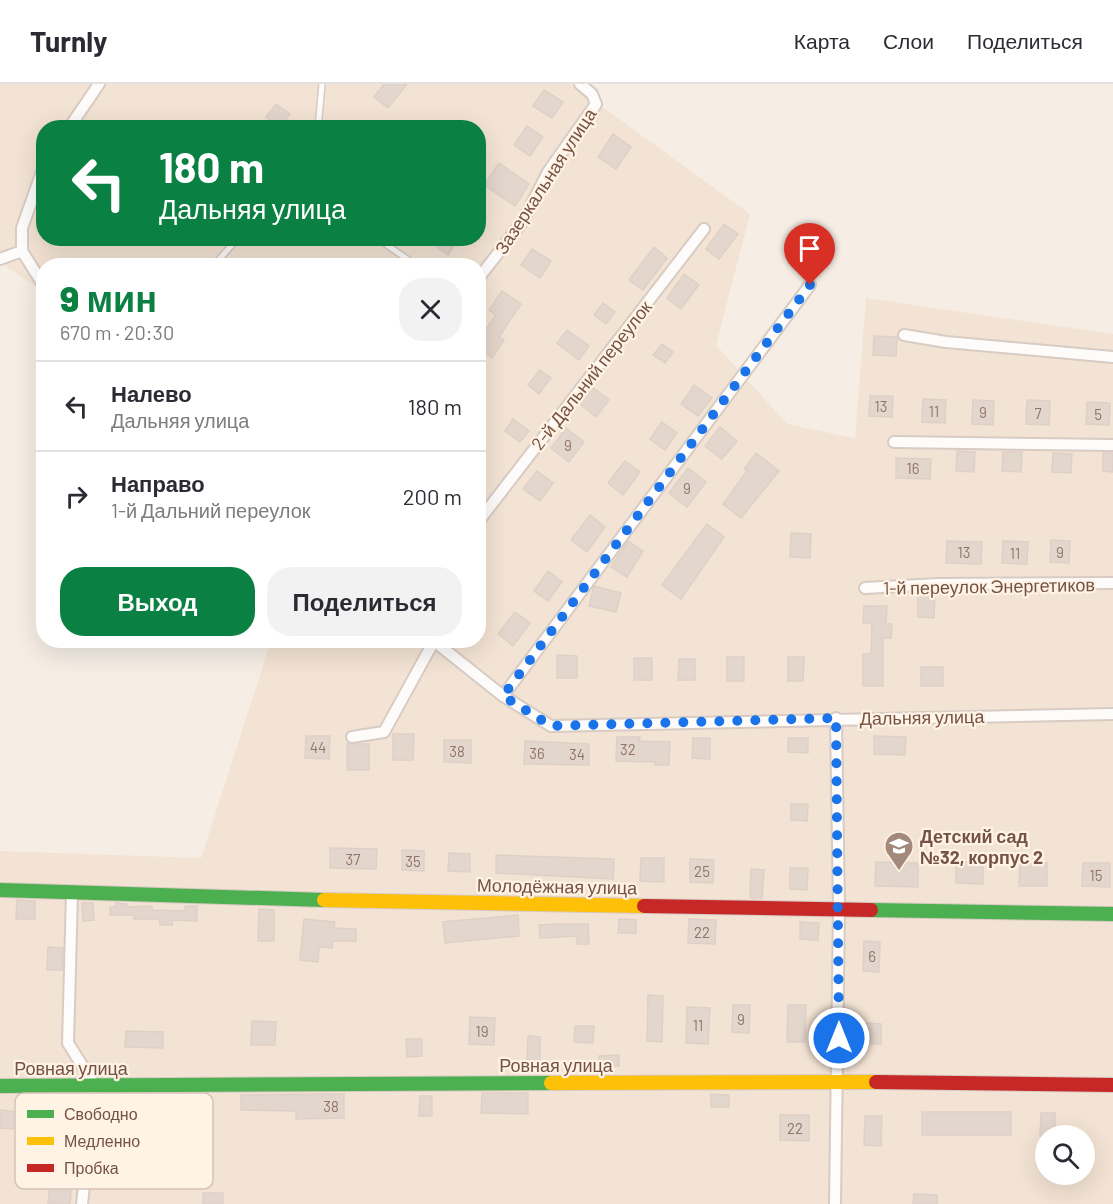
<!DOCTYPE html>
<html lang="ru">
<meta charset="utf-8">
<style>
:root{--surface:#fff;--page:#f2f2f3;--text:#2b2b33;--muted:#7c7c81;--line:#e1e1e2;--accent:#0b8043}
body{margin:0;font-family:Barlow,sans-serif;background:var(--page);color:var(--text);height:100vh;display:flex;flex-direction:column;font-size:22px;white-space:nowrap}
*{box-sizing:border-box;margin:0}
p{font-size:20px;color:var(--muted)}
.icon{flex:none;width:33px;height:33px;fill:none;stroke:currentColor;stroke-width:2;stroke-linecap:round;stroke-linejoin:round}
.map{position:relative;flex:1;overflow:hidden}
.details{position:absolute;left:36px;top:174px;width:450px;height:390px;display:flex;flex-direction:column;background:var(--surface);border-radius:24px;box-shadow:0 6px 24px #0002}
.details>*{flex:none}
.guide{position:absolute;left:36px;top:36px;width:450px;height:126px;border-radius:24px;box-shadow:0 6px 24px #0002;background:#0b8043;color:#fff;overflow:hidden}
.fabs{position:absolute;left:1035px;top:1041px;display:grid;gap:12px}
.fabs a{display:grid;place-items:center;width:60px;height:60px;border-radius:50%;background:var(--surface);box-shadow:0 6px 24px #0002;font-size:30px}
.pin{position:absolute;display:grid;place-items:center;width:51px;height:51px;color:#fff;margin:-62px -26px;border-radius:50% 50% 50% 0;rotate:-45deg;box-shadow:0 0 6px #0007}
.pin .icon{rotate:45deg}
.me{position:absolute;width:66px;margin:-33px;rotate:0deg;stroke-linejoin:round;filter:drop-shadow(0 0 4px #0008)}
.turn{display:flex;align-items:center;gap:21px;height:126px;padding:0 24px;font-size:27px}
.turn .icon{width:78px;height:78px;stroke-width:2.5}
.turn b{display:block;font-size:42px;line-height:51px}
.round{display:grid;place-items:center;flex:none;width:63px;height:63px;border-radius:24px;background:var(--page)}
.headline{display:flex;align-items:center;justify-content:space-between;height:102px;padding:0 24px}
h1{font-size:36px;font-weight:800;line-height:45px;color:var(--accent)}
.action{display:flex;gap:12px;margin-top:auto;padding:12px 24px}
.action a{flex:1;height:69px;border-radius:24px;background:var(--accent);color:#fff;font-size:24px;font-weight:800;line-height:69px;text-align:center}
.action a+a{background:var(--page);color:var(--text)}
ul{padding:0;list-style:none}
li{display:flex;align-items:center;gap:18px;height:90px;padding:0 24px;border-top:2px solid var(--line)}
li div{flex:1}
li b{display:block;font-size:22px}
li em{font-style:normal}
header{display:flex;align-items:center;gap:36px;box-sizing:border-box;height:84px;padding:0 30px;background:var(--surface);border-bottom:2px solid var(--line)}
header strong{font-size:28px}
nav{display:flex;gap:33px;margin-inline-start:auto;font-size:21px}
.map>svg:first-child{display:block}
.residential{fill:#f3e3d4;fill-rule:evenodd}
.building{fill:#e3d6cc;stroke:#dfd0c7;stroke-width:1.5}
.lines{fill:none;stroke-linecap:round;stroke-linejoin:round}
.lane-casing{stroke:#d7cbc3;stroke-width:8}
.street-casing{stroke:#d7cbc3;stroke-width:14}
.fast-casing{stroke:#d7cac1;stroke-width:16}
.slow-casing{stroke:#d7cac1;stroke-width:16}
.jam-casing{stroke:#d7cac1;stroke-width:16}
.lane{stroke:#fefcfb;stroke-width:5}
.street{stroke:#fefcfb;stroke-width:10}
.fast{stroke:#4caf50;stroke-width:14}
.slow{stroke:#ffc107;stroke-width:14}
.jam{stroke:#c62828;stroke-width:14}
.route{stroke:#1a73e8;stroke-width:10;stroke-dasharray:0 18}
.labels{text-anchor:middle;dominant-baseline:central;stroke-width:4.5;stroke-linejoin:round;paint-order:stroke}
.number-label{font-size:15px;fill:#927568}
.street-label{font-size:18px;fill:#755244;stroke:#fff3e5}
.poi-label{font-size:18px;font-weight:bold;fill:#755244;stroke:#fff3e5;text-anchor:start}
.key{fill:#fff3e5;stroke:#d6c3b5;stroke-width:1.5}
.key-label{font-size:16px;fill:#755244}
</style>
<header>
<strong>Turnly</strong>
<nav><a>Карта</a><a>Слои</a><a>Поделиться</a></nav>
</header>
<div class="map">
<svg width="1113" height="1120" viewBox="0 0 1113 1120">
<rect width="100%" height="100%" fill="#f6eee5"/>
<path class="residential" d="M0 0H571L750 130 716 261 787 340 855 354 866 214 1113 250V1120H0V767L201 774 271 557 478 556V182H44L43 208 0 178ZM44 44H478V154H44ZM1046 1052H1084V1090H1046Z"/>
<path class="building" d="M384 0H407L388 24 374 13Z
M544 6 563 18 552 34 533 22Z
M276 20 290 30 280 43 266 33Z
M527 42 543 53 530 72 514 61Z
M613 50 631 63 616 85 598 73Z
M499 79 529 100 515 122 484 101Z
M724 140 738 150 719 175 706 165Z
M443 154H459L448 171 437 163Z
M654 163 667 174 643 206 629 196Z
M532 165 551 177 540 194 521 181Z
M684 190 699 201 681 225 667 214Z
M502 207 521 220 499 253 504 256 492 274 478 264V256L496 231 489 226Z
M603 219 615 228 606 240 594 231Z
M567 246 589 262 579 276 557 259Z
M874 252 897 253 896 272 873 271Z
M662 260 673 268 665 279 653 271Z
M540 286 551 294 539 310 528 301Z
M694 301 712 314 698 332 681 320Z
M592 303 609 316 596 333 579 319Z
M870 312H893L892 333 869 332Z
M923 315 946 316 945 339 922 338Z
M973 316 994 317 993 341 972 340Z
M1027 316 1050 317 1049 341 1026 340Z
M1087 318 1110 319 1109 341 1086 340Z
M513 335 529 347 520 358 505 347Z
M662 338 677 349 665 366 650 355Z
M720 343 737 357 722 375 705 362Z
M566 344 584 358 569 378 551 364Z
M957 367 975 368 974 388 956 387Z
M1003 368H1022L1021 388 1002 387Z
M756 369 779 387 741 434 723 420 747 387 744 385Z
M1053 369 1072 370 1071 389 1052 388Z
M1103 369H1113V388L1103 387Z
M896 374 931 375 930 395 896 394Z
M625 377 640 388 623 411 608 399Z
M688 384 706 398 687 423 669 409Z
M537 387 553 399 540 417 523 405Z
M590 431 605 443 587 468 571 456Z
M707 440 724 453 681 515 662 501Z
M791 449 811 450 810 474 790 473Z
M1051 456 1070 457 1069 479 1050 478Z
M628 457 643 467 627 493 611 483Z
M947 457 982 458 981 480 946 479Z
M1003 457 1028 458 1027 480 1002 479Z
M548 487 562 498 548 517 534 507Z
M594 502 621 509 616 528 589 522Z
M918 509H935L934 534 918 533Z
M864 522H887L886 540H892L891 554H883V602H863V570H871L872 539H863Z
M515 528 530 539 513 562 498 550Z
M557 571 577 572V594H557Z
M727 573H744V597H727Z
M788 573H804L803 597H788Z
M634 574H652V596H634Z
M679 575H695V596H678Z
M921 583H943V602H921Z
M393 650H414L413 676H393Z
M306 652H330L329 675 305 674Z
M874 652 906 653 905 671 874 670Z
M617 653H640L639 657 670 658 669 681H655V678L616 677Z
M693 654H710V675L692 674Z
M788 654H808V669L788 668Z
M444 656H471V679L444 678Z
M525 657 589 660V681L524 680Z
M347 660H369V686H347Z
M791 720H808L807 737 791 736Z
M330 764 377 765 376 785 330 784Z
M402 766 424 767V787L402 786Z
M449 769 470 770V788L448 787Z
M496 771 614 775 613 795 496 789Z
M641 774H664V798L640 797Z
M690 775 714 776 713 799 690 798Z
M876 778 918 779V803L875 802Z
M956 778H983V800L956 799Z
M1020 779H1047V802H1019Z
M1083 779H1110V803L1082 802Z
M790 784H808L807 806 790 805Z
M751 785 764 786 762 814H750Z
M17 816 35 817V835H16Z
M82 819H93L94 836 83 837Z
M116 819 127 820V823L152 822V826L185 827V822H197V837L172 836V841H160V835H134V831H110V823H116Z
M259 825 274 826V857H258Z
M518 831 519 852 445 859 443 838Z
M304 835 335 838 334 844 356 845V857H333L332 864 319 863 318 878 300 876Z
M619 835 636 836V849H618Z
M689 835 716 836 715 860 688 859Z
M800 838 819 839 818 856 800 855Z
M560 840H588L589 860H577V852L540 854 539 841Z
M864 857 880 858 879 888 863 887Z
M48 863 63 864 62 886H47Z
M648 911 663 912 662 958 647 957Z
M733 921H750L749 949 732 948Z
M788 921H806L805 958H787Z
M687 923 710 924 708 960 686 959Z
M470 933 495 934 494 961 469 960Z
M252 937 276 938 275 961H251Z
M864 939 881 940V960H864Z
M575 942H594L593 959 574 958Z
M126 947 163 948V964L125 963Z
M528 952 540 953V976H527Z
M406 955H422V972L407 973Z
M619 971V982H600L599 972Z
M482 1009H528V1030L481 1029Z
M344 1010V1034L296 1035V1027L241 1026V1011Z
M711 1010 729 1011V1023H711Z
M420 1012H432V1032H419Z
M0 1026 17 1028 16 1045 0 1044Z
M922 1028H1011V1051H922Z
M1041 1029H1055V1052H1040Z
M780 1031H809V1057L780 1056Z
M865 1032H882L881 1062 864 1061Z
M50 1095 72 1097 70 1120H48Z
M203 1109H223V1120H203Z
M914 1110 937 1111V1120H913Z"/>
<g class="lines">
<g class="lane-casing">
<path id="lane" d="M318 44 322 0
M377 154 417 182
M216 179 238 154"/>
</g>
<g class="street-casing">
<path id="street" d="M69 44 99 0
M22 167 44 202
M0 175 22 167V144L44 82
M478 195 523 137 548 88 596 20 592 10 580 0
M904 251 946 258 1113 273
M894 358 1113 361
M478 438 704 145
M865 504 938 500 1113 499
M503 612 810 201
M352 653 384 648 434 557 503 612 551 642 1113 630
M72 809 68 959 95 1002 82 1120
M835 1120 839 825 836 634"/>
</g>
<g class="fast-casing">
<path id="fast" d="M0 806 324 816
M871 826 1113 830
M0 1002 551 999"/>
</g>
<g class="slow-casing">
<path id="slow" d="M324 816 644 822
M551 999 876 998"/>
</g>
<g class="jam-casing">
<path id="jam" d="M644 822 871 826
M876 998 1113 1001"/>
</g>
<use href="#lane" class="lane"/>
<use href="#street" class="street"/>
<use href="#fast" class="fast"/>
<use href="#slow" class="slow"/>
<use href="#jam" class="jam"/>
</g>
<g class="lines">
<path class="route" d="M810 201 503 612 551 642 836 634 839 954"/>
</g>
<defs>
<g id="school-pin" transform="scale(1.5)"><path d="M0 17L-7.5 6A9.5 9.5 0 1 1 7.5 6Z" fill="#a2897c" stroke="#fff3e5"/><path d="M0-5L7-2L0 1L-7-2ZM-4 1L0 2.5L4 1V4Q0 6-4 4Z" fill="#fff"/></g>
</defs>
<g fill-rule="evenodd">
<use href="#school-pin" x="899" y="762"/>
</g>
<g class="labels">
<g class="number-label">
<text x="881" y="322">13</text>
<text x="934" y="327">11</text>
<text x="983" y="328">9</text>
<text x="1038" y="329">7</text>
<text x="1098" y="330">5</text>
<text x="568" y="361">9</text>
<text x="913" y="384">16</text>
<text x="687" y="404">9</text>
<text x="964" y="468">13</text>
<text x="1060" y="468">9</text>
<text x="1015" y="469">11</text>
<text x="318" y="663">44</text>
<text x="628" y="665">32</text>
<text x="457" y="667">38</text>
<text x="537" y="669">36</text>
<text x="577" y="670">34</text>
<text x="353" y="775">37</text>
<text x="413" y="777">35</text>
<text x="702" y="787">25</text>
<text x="1096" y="791">15</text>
<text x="702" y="848">22</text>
<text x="872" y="872">6</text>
<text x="741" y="935">9</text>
<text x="698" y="941">11</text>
<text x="482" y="947">19</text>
<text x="331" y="1022">38</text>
<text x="795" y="1044">22</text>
</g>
<g class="street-label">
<text transform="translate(545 97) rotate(-57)">Зазеркальная улица</text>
<text transform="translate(591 291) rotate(-52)">2-й Дальний переулок</text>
<text transform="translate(989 502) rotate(-1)">1-й переулок Энергетиков</text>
<text transform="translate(922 633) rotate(-1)">Дальняя улица</text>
<text transform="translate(557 802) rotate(1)">Молодёжная улица</text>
<text x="556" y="981">Ровная улица</text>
<text x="71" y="984">Ровная улица</text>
</g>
<g class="poi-label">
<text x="920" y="752">Детский сад<tspan x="920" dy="21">№32, корпус 2</tspan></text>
</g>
</g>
<rect x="15" y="1009" width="198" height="96" rx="9" class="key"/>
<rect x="27" y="1026" width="27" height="8" fill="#4caf50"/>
<rect x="27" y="1053" width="27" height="8" fill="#ffc107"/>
<rect x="27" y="1080" width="27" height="8" fill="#c62828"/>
<g class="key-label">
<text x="64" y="1036">Свободно</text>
<text x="64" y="1063">Медленно</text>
<text x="64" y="1090">Пробка</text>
</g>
</svg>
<div class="fabs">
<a><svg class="icon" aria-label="search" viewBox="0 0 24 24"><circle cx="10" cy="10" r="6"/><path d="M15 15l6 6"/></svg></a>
</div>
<div class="pin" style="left:810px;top:201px;background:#d93025"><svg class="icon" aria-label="arrive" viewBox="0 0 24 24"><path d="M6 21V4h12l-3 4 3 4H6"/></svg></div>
<svg class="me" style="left:839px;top:954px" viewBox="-20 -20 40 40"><circle r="17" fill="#1a73e8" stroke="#fff" stroke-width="3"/><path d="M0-11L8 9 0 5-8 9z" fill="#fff"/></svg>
<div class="guide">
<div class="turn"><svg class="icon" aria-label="left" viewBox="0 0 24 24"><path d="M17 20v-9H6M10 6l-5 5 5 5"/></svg><div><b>180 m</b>Дальняя улица</div></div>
</div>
<section class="details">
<div class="headline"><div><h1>9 мин</h1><p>670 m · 20:30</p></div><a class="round"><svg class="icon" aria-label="close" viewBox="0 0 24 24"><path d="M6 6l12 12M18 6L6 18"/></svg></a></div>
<ul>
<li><svg class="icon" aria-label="left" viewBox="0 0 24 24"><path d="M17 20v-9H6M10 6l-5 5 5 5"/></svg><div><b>Налево</b><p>Дальняя улица</p></div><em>180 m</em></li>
<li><svg class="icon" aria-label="right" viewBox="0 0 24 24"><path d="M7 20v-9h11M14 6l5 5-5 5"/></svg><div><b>Направо</b><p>1-й Дальний переулок</p></div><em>200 m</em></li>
</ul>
<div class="action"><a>Выход</a><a>Поделиться</a></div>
</section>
</div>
